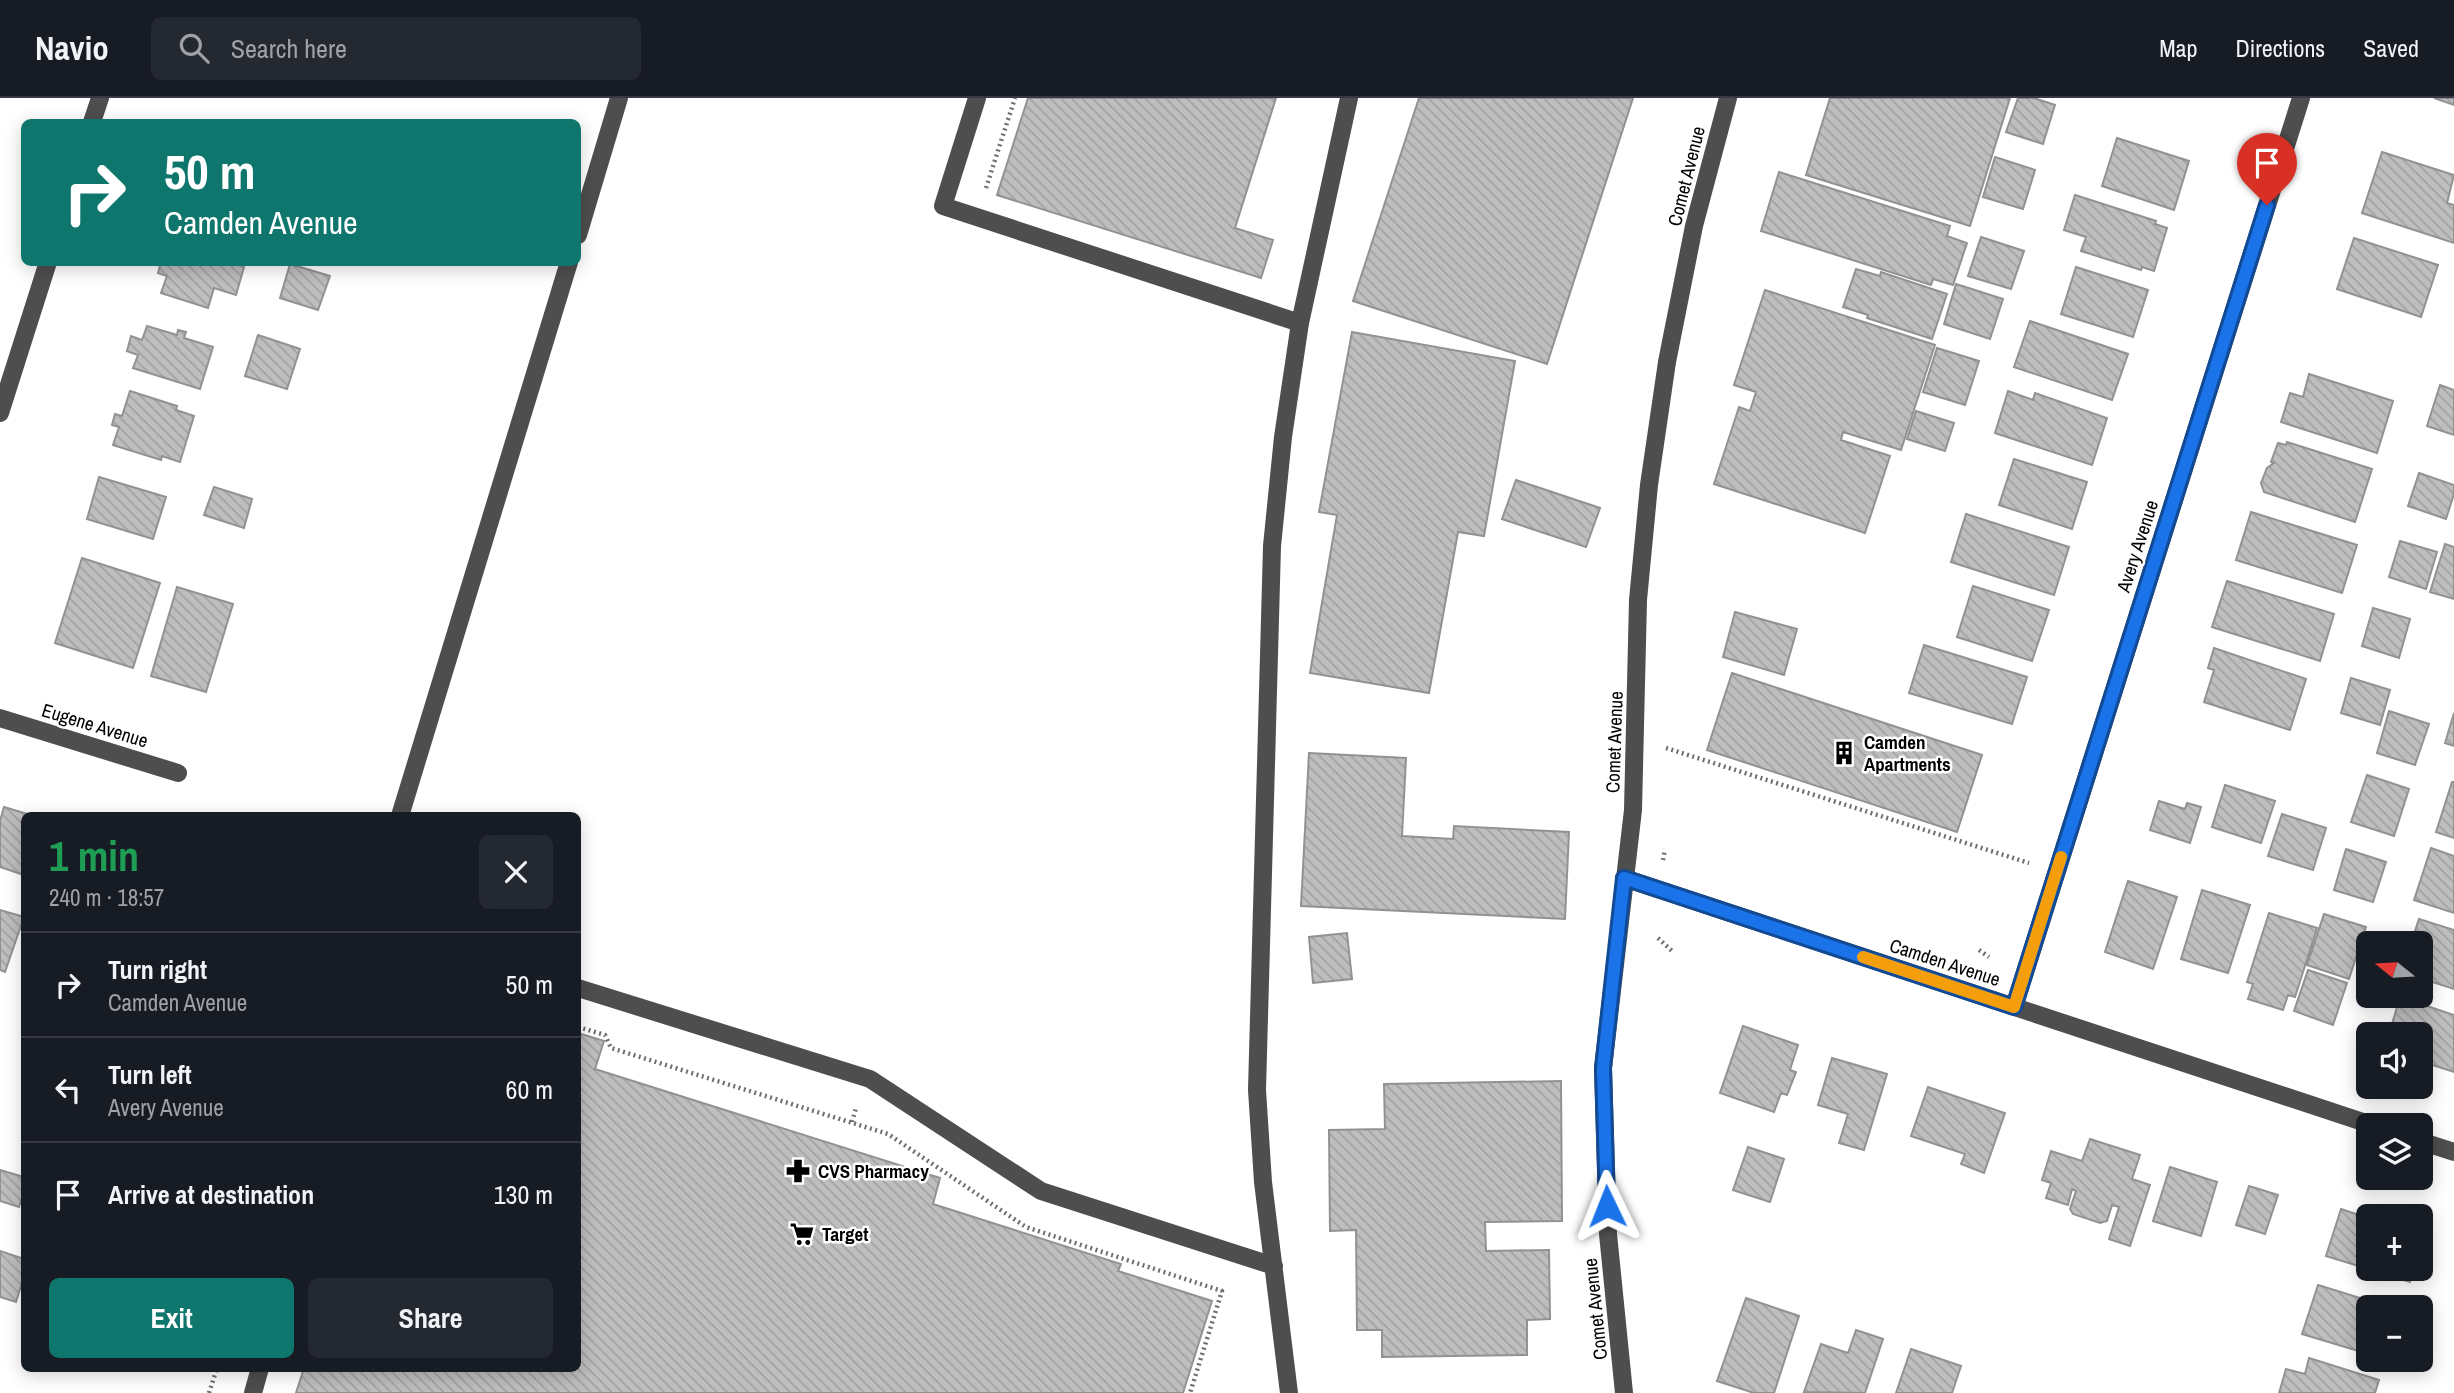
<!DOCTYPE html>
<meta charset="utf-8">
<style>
:root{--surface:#171b24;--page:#242831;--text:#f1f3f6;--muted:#9ea1a6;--line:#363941;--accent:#0f766e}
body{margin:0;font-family:"Archivo Narrow",sans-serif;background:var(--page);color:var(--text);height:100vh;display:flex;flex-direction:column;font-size:26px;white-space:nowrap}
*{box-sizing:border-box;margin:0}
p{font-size:23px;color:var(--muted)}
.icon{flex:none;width:38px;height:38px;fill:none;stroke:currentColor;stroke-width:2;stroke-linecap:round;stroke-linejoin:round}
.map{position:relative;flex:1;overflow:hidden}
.details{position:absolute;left:21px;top:714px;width:560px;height:560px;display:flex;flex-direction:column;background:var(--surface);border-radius:10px;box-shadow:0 4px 18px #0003}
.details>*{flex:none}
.hud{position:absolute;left:21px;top:21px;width:560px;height:147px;border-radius:10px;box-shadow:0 4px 18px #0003;background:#0f766e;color:#fff;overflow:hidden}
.needle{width:46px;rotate:288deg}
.buttons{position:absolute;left:2356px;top:833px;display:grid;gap:14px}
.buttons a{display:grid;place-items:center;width:77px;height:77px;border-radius:10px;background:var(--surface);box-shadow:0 4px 18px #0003;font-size:35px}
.pin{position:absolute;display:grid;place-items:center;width:60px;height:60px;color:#fff;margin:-72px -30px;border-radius:50% 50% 50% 0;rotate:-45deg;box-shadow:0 0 7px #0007}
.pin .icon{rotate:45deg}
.me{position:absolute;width:77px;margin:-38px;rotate:358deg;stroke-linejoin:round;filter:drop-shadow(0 0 5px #0008)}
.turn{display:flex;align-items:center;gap:24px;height:147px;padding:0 28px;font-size:32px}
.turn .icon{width:91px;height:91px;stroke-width:2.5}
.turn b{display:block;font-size:49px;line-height:60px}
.round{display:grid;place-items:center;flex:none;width:74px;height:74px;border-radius:10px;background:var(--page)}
.head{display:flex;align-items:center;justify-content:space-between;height:119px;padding:0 28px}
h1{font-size:42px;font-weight:800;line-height:52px;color:#1e9e55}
.action{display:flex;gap:14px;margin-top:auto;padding:14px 28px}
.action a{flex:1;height:80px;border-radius:10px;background:var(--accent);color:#fff;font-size:28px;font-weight:800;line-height:80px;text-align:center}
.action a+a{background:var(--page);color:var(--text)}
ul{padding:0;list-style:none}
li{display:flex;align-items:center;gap:21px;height:105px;padding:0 28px;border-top:2px solid var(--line)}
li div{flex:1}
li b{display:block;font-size:26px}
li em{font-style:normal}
header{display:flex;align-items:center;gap:42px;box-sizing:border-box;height:98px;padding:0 35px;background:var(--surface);border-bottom:2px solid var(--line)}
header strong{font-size:33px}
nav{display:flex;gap:38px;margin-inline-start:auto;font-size:24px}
.search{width:490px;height:63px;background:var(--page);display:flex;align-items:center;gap:18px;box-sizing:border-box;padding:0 24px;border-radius:10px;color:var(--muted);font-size:26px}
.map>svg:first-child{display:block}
.building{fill:url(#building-back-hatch);stroke:#929292;stroke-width:2}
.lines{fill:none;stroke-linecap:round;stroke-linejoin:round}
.path{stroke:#707070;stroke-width:4.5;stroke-dasharray:2 3.5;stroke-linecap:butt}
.minor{stroke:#4e4e4e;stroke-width:18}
.route-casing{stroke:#114b97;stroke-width:18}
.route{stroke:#1a73e8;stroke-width:12}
.slow{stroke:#f59e0b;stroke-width:12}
.labels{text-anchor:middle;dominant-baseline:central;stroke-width:5;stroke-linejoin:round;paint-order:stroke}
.street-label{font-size:19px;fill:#000;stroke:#fff}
.poi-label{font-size:19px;font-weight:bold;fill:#000;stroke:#fff;text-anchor:start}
</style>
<header>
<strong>Navio</strong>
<div class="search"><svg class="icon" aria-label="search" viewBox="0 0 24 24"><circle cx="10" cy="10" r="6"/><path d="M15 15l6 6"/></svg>Search here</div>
<nav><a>Map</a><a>Directions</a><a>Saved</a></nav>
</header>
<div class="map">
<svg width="2454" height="1295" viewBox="0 0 2454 1295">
<defs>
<pattern id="building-back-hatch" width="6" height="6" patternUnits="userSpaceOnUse" patternTransform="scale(1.75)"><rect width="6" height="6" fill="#bebebe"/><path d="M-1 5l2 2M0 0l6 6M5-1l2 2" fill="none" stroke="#a2a2a2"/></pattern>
</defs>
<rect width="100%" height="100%" fill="#fff"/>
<path class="building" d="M1028 0H1276L1235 130 1273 142 1261 180 997 97Z
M1419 0H1633L1547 266 1353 203Z
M1830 0H2010L1970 128 1806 77Z
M2018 0H2034L2055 7 2043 46 2006 34Z
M2434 0H2454V7Z
M2117 40 2189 63 2174 112 2102 88Z
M2382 54 2454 77 2447 105 2454 107V145L2362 115Z
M1995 59 2035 72 2023 111 1983 99Z
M1779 74 1950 128 1947 138 1967 145 1953 187 1933 181 1931 187 1761 133Z
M2075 97 2156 123 2155 126 2167 130 2154 173 2142 169 2141 172 2081 153 2086 139 2064 132Z
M1981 139 2024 153 2011 191 1968 178Z
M2354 140 2438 167 2421 219 2337 191Z
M161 164H231L244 169 236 197 214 190 208 210 161 195 167 178 158 175Z
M290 166 330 178 318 212 280 200Z
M2076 169 2148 192 2133 239 2061 216Z
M1856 171 1880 178 1881 174 1947 196 1932 241 1867 220 1868 217 1843 209Z
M1956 186 2003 201 1990 241 1944 226Z
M1765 192 1935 247 1901 352 1843 334 1841 342 1890 358 1865 435 1714 386 1739 309 1750 313 1756 294 1734 287Z
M2030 223 2128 256 2112 302 2014 269Z
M147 228 177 237 178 232 186 234 184 240 213 249 200 291 133 270 138 257 127 253 131 238 142 242Z
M1352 234 1515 263 1484 438 1458 434 1429 595 1310 575 1337 417 1319 414Z
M258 237 300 251 287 291 245 278Z
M1937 250 1979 263 1965 307 1923 294Z
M2309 276 2393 303 2377 355 2281 324 2290 295 2303 299Z
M2440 287 2454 292V337L2427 328Z
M130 293 177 308 176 312 194 318 180 364 162 358 161 362 113 347 119 329 112 327 115 316 122 318Z
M2008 293 2033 302 2035 295 2107 320 2092 367 1995 335Z
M1916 313 1954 325 1945 353 1907 341Z
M2287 344 2372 371 2355 424 2264 394 2261 385 2267 370 2274 365 2271 364 2278 345 2286 347Z
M2014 361 2087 384 2072 431 1999 407Z
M2419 375 2454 387V396L2446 421 2408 408Z
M99 379 166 399 153 441 87 421Z
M1516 382 1600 410 1586 449 1502 421Z
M214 389 252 401 244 430 204 417Z
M2251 414 2357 447 2342 495 2236 462Z
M1966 416 2069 449 2054 497 1951 464Z
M2400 443 2437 454 2426 491 2389 479Z
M2445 446 2454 449V501L2430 494Z
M82 460 160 485 133 570 55 545Z
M2227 483 2334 516 2320 563 2212 529Z
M1973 488 2049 512 2032 563 1957 539Z
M177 489 233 506 206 594 151 578Z
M2373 510 2410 521 2399 560 2362 548Z
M1735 514 1797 531 1784 577 1723 559Z
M1924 547 2027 579 2012 626 1909 595Z
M2214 550 2306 581 2290 632 2204 604 2214 572 2208 570Z
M1732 575 1982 657 1957 734 1707 652Z
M2351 580 2390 592 2380 627 2341 615Z
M2389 613 2429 626 2415 667 2377 655Z
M2454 615V648L2445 645Z
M1309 655 1406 660 1402 738 1453 741 1454 728 1569 734 1565 821 1301 808Z
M2367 677 2409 691 2394 738 2351 724Z
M2452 684H2454V740L2436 734Z
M2225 687 2275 703 2261 745 2212 729Z
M2159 703 2185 711 2187 705 2201 709 2190 745 2150 732Z
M4 709 34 718H24V777L0 769V723Z
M2282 716 2326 730 2313 772 2268 758Z
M2431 750 2454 758V815L2414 802Z
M2346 751 2386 764 2373 804 2334 792Z
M2128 783 2177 799 2153 871 2105 854Z
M2202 792 2250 807 2228 875 2181 861Z
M0 812 24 819 5 874 0 872Z
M2269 815 2317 830 2295 899 2288 897 2283 912 2248 901 2253 886 2247 884Z
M2324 816 2366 829 2349 881 2307 867Z
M2419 821 2454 832V891L2420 880V845H2411Z
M1347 835 1352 881 1313 885 1309 839Z
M2308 872 2347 885 2333 927 2294 913Z
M2400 899 2454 917V974L2420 963V936H2389Z
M1743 928 1798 947 1790 972 1796 974 1787 997 1781 995 1774 1014 1720 995Z
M578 935 604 943 595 971 940 1080 933 1106 1121 1166 1118 1173 1212 1203 1183 1295H296L304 1270H578Z
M1832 960 1887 976 1864 1052 1839 1045 1848 1016 1818 1007Z
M1561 983 1562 1123 1485 1124 1486 1153 1549 1152 1550 1221 1527 1222V1257L1382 1259V1232H1357L1356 1132 1330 1133 1329 1032 1385 1031 1384 986Z
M1928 989 2005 1015 1984 1075 1961 1066 1965 1056 1911 1038Z
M2090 1041 2140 1057 2132 1081 2150 1087 2130 1148 2109 1141 2119 1109 2112 1107 2107 1123 2100 1125 2073 1116 2070 1111 2076 1093 2072 1091 2068 1107 2046 1100 2051 1085 2042 1082 2051 1053 2082 1063Z
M1748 1049 1784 1061 1770 1104 1733 1092Z
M2170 1069 2217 1084 2201 1138 2153 1123Z
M0 1072 24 1079V1093L19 1109 0 1103Z
M2249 1088 2278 1097 2265 1136 2236 1127Z
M2341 1111 2368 1120V1171L2326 1158Z
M0 1153 24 1161V1178L16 1204 0 1199Z
M2368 1171H2414L2410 1184Z
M2318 1187 2386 1208 2368 1209V1256L2302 1236Z
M1746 1200 1799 1218 1774 1295H1754L1717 1283Z
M1856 1232 1883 1241 1865 1295 1804 1294 1821 1246 1848 1255Z
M1911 1251 1961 1268 1952 1295H1896Z
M2309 1260 2379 1282 2375 1295H2279L2286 1271 2305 1276Z"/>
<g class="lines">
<path class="path" d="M986 90 1015 0
M1666 650 2029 765
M1663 762 1665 751
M1658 840 1672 853
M1979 852 1989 859
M578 929 605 937 611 950 888 1036 1026 1129 1222 1193 1190 1295
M852 1024 856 1010
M209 1295 217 1270"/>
<path class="minor" d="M977 0 943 108 1300 225
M92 24 100 0
M578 137 619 0
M0 315 48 164
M0 620 178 675
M400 718 569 164
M1624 780 2372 1027
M578 890 870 981 1041 1093 1274 1168
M2014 909 2301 0
M2420 1043 2454 1054
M253 1295 260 1270
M1289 1295 1263 1084 1257 992 1272 448 1283 339 1300 225 1349 0
M1624 1295 1608 1136 1603 970 1633 712 1638 502 1649 387 1667 264 1694 128 1728 0"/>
</g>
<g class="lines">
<g class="route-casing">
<path id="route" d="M1607 1108 1603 970 1624 780 2014 909 2267 107"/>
</g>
<use href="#route" class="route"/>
<path class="slow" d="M1863 859 2014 909 2061 759"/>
</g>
<defs>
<g id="building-bare" transform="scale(1.89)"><path d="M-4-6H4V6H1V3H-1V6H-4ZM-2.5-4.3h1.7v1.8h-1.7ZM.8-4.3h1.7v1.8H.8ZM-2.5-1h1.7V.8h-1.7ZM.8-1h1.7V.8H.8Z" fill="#000" stroke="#fff" stroke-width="2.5" paint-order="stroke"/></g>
<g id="pharmacy-bare" transform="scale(1.89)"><path d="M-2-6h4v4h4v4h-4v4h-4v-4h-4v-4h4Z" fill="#000" stroke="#fff" stroke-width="2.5" paint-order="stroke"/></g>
<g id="supermarket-bare" transform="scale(1.89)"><path d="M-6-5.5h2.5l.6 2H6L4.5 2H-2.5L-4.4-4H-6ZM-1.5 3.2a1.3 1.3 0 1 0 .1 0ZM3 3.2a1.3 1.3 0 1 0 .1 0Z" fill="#000" stroke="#fff" stroke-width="2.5" paint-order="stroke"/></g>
</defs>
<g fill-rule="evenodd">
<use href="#building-bare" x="1844" y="655"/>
<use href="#pharmacy-bare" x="798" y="1073"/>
<use href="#supermarket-bare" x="802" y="1136"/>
</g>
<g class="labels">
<g class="street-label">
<text transform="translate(1686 78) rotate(-76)">Comet Avenue</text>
<text transform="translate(2137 448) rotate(-72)">Avery Avenue</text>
<text transform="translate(95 627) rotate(17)">Eugene Avenue</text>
<text transform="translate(1614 644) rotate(-88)">Comet Avenue</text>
<text transform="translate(1945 864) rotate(18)">Camden Avenue</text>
<text transform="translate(1595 1211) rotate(-96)">Comet Avenue</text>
</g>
<g class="poi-label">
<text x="1864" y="644">Camden<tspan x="1864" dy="22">Apartments</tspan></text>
<text x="818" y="1073">CVS Pharmacy</text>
<text x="822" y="1136">Target</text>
</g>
</g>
</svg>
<div class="buttons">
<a><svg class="needle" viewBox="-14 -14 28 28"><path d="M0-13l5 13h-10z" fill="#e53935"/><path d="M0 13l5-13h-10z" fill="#9ea1a6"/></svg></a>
<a><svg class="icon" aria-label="sound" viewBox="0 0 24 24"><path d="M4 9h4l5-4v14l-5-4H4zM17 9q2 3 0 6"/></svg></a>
<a><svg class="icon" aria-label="layers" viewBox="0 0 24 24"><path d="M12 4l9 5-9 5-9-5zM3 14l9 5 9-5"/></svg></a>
<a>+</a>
<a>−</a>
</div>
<div class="pin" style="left:2267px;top:107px;background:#d93025"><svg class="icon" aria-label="arrive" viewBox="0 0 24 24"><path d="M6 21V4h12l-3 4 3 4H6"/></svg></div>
<svg class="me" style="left:1607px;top:1108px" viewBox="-20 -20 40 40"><path d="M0-17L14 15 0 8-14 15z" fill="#1a73e8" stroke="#fff" stroke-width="4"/></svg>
<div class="hud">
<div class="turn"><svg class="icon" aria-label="right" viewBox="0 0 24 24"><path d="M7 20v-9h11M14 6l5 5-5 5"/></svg><div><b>50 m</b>Camden Avenue</div></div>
</div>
<section class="details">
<div class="head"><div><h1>1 min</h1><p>240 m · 18:57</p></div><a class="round"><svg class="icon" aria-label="close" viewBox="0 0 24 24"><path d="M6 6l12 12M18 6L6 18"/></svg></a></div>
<ul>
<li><svg class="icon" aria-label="right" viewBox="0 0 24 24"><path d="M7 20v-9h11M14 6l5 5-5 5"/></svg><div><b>Turn right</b><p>Camden Avenue</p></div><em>50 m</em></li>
<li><svg class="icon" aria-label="left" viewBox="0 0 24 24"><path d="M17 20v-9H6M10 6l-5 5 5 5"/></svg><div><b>Turn left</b><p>Avery Avenue</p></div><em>60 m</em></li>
<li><svg class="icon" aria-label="arrive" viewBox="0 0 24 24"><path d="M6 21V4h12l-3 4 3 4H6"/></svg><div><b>Arrive at destination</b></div><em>130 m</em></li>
</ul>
<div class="action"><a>Exit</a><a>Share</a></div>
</section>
</div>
